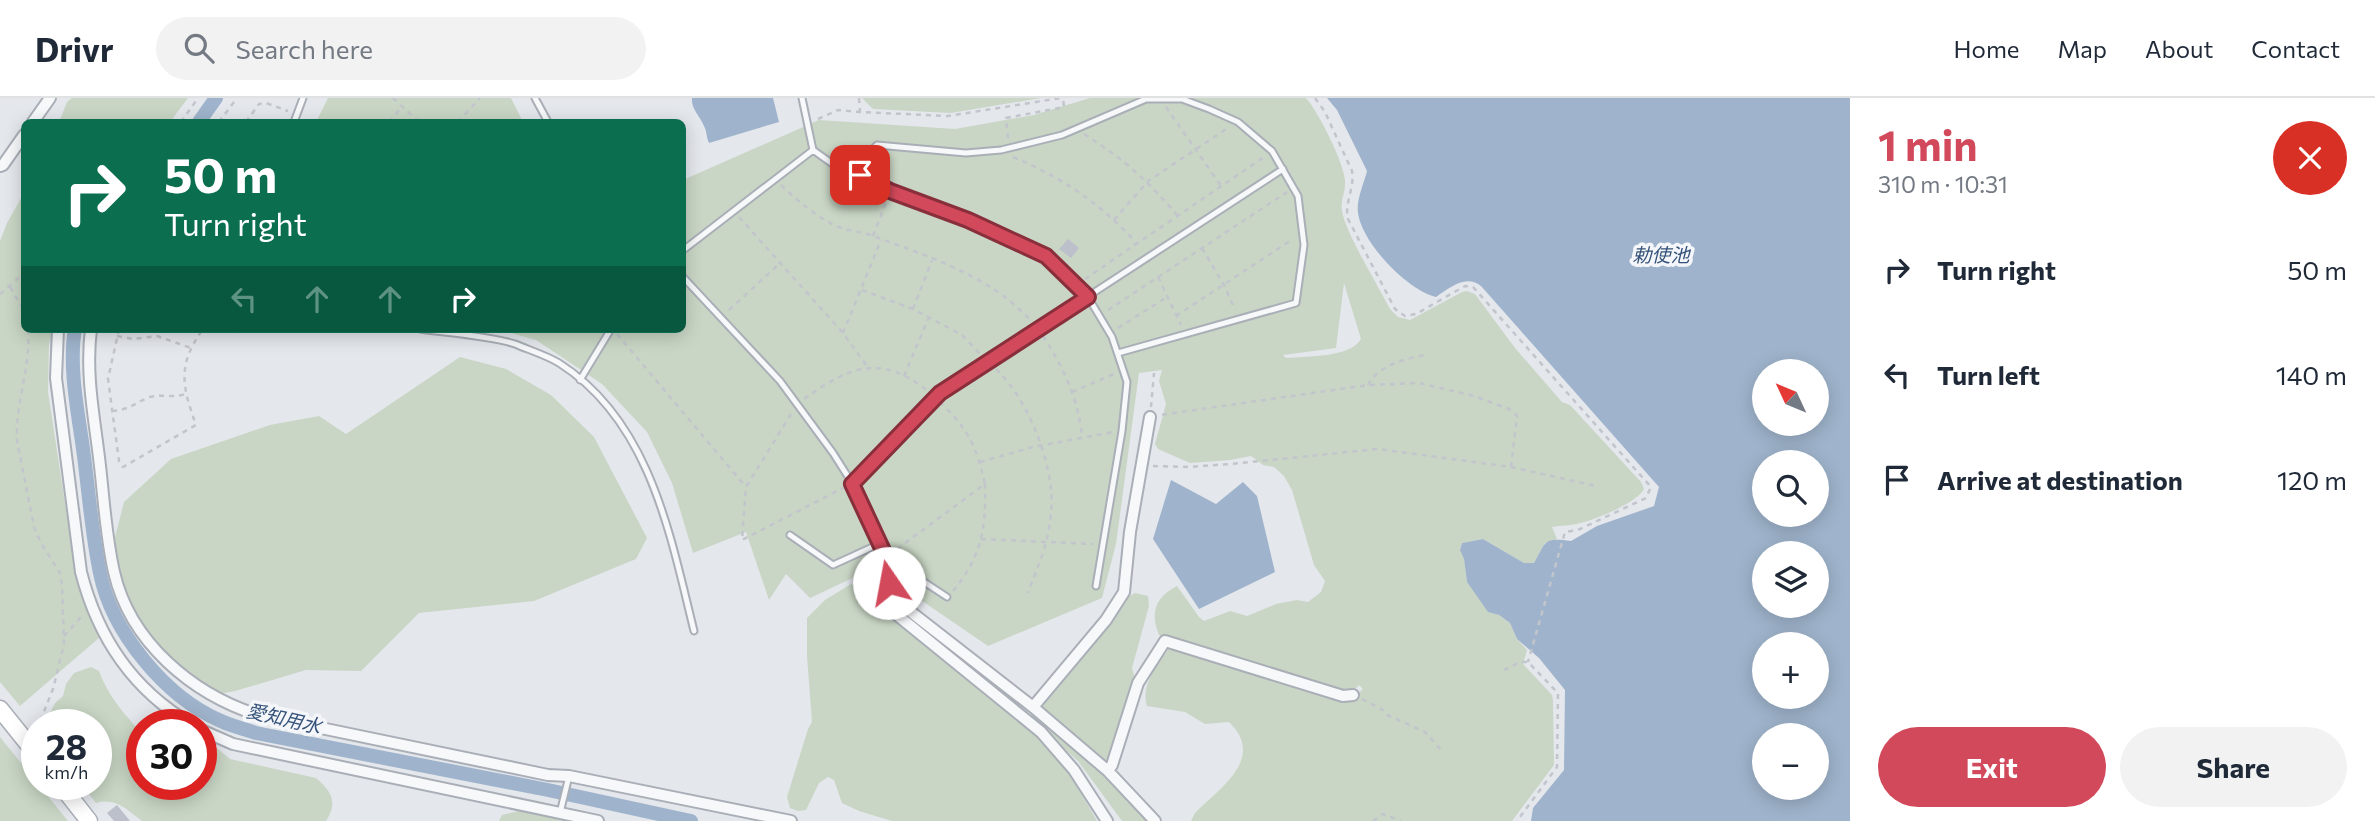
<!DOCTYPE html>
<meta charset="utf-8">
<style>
:root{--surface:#fff;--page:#f2f2f3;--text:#1f2937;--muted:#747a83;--line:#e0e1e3;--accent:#d1495b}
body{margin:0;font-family:Commissioner,"Noto Sans JP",sans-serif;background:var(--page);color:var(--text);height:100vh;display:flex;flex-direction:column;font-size:26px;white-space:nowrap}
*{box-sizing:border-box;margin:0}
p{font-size:23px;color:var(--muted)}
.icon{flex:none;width:38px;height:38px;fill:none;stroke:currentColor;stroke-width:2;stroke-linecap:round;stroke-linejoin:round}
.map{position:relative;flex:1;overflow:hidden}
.sheet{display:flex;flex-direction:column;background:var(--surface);width:525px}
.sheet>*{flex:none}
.guide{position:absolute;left:21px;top:21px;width:665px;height:214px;border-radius:10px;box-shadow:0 4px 18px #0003;background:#0b6e4f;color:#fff;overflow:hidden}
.needle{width:46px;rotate:314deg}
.buttons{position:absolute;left:1752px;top:261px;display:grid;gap:14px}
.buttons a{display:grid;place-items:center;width:77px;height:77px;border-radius:50%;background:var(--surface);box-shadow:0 4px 18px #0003;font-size:35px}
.speed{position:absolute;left:21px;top:611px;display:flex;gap:14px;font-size:35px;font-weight:700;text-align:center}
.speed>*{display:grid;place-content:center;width:91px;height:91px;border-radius:50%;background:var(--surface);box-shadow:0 4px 18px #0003;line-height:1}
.speed small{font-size:18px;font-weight:400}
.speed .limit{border:10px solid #d22;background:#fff;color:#111}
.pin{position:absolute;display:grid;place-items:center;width:60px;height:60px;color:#fff;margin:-30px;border-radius:14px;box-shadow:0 4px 10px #0006}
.me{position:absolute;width:77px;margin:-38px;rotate:348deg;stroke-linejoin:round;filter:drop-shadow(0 0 5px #0008)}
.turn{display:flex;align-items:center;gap:24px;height:147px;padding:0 28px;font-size:32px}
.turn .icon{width:91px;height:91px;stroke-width:2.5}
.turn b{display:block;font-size:49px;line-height:60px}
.lanes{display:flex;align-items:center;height:66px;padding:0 28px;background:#0003;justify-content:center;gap:35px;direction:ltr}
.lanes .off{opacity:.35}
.round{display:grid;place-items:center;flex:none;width:74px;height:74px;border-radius:37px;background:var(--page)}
.overview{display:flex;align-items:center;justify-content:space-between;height:119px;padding:0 28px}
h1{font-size:42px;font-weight:700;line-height:52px;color:var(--accent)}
.cta{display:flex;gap:14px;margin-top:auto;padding:14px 28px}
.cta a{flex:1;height:80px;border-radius:42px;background:var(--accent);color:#fff;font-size:28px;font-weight:700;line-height:80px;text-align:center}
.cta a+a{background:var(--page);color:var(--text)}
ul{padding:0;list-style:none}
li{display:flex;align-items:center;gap:21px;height:105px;padding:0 28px}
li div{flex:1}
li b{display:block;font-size:26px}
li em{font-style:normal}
header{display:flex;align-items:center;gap:42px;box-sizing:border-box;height:98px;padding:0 35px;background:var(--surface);border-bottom:2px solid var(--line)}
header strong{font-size:33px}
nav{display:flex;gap:38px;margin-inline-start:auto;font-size:24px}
.search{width:490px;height:63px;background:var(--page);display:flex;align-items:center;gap:18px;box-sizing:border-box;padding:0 24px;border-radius:38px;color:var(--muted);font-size:26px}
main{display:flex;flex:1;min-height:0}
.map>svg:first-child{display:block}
.green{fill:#c9d6c5;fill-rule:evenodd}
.water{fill:#9fb4cc;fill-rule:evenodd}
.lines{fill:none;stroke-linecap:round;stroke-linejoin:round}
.canal{stroke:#9fb4cc;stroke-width:14}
.building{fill:#bbc0ca}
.lane-casing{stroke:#a9aeb7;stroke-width:9}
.street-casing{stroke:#a9aeb7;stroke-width:14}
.secondary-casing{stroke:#a9aeb7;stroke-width:19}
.path{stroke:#c2c5cb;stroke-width:2.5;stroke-dasharray:5 5;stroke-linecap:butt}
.lane{stroke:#f7f8fa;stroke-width:5}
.street{stroke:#f7f8fa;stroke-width:10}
.secondary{stroke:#fff;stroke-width:16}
.route-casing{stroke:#882f3b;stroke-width:18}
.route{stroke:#d1495b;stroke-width:12}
.labels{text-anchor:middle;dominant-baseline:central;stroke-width:7;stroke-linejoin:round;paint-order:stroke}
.water-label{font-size:19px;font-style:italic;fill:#34527a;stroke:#f4f6f9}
</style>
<header>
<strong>Drivr</strong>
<div class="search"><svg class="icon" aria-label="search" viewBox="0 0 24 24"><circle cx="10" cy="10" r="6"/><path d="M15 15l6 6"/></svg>Search here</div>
<nav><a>Home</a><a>Map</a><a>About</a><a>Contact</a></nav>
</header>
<main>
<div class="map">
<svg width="1850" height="723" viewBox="0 0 1850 723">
<rect width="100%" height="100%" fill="#e4e7ec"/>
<path class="green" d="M72 0H188L170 24H59L67 4Z
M328 0H511L523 24H316Z
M862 0H1041L951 15 873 11Z
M1090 0H1306C1319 15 1343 63 1345 82 1346 100 1337 102 1345 124 1357 154 1375 182 1390 211L1398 219 1410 222 1462 194 1467 193 1475 196 1515 250 1562 304 1570 307 1641 384 1644 391C1638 404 1595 422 1580 425 1572 428 1561 427 1552 429L1557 441 1545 445 1534 465H1524L1483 441 1462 445 1460 451 1464 461 1467 484 1488 513 1499 517 1510 525 1517 541 1527 552 1523 566 1552 597 1553 603 1554 667 1512 723H1191L1195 715C1221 689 1266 660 1229 624L1205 626 1185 614 1147 608C1140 587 1159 564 1171 548L1353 601 1363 591 1359 587 1353 593 1342 595 1159 537C1150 515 1155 499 1177 488L1199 519 1204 523 1230 513 1247 518 1276 506 1297 502 1308 504 1321 494 1325 483 1314 467 1292 392 1284 378 1274 369 1263 367 1251 358 1230 362 1190 365 1158 351 1155 346 1166 306 1159 283 1162 272 1139 275 1116 446 1102 500 988 548 874 470 810 500 786 476 769 502 746 434 693 455 672 385 647 334 602 286 536 242 498 231H682L683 82 819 22 955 31 1034 17ZM1344 185 1361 241C1350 260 1306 258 1286 260L1283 257 1336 250Z
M24 95V231H53L49 246 48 294 76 477 100 539 20 608 0 584V143L7 125Z
M460 259 506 271 551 297 594 339 647 440 636 461 534 503 419 515 361 573 306 572 235 593 203 599 174 575 123 498 112 451 124 404 171 361 270 327 319 318 346 336Z
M851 486 858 487 892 521 1038 640 1071 678 1097 723H892L859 713 842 705 834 682 828 679 819 685 806 712 798 713 790 710 787 699 808 631 812 624 807 558V520L825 502Z
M1135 495 1148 498 1149 508 1132 570 1135 581 1111 660 1107 664H1101L1043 611 1044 600 1120 512 1128 499Z
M91 569 99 573C107 595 120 611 136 629L142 630V686H201V646H212L230 661 316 680C332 694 338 704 326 723H142C127 712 116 699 96 705L81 686H96V626H45L55 605 63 598 66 586 74 575Z
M1033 613 1087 659 1152 723H1122L1078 663 1031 621Z
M0 639 68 723H0Z
M523 712 575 723H499L502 717Z"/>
<path class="water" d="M692 0H773L779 24 709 45C706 39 707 33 704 28 700 18 691 11 692 0Z
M1327 0H1850V723H1531L1533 710 1564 672 1565 592 1539 560 1517 541 1510 525 1499 517 1488 514 1467 484 1464 461 1460 452 1462 445 1483 441 1524 465H1534C1546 445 1542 439 1571 443L1597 428 1654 408 1659 389 1481 188C1465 176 1450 190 1436 199 1407 192 1362 145 1358 115 1356 102 1364 85 1367 73L1337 12ZM1764 273H1816V326H1764ZM1764 364H1816V416H1764ZM1764 455H1816V508H1764ZM1764 546H1816V598H1764ZM1764 637H1816V690H1764Z
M1171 382 1216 406 1243 384 1257 398 1275 474 1199 511 1153 441Z"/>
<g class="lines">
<path class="canal" d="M199 24 216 0
M75 231C68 270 79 319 84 358 89 397 92 437 100 475 112 534 165 599 221 623 232 628 244 631 256 635L548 692 691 723"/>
</g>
<path class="building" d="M1068 141 1079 150 1071 160 1059 151Z
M117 707 130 723H114L107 715Z"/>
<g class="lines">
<g class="lane-casing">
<path id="lane" d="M535 0 548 24
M802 0 813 52 834 67 890 93 968 122 1046 158 1088 199 1112 239 1127 284 1122 333 1096 488
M294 24 303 0
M861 77 872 52 877 47 966 55 1001 52 1062 37 1146 1H1182L1209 11 1238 24 1272 53 1298 98 1304 147 1296 205 1118 255
M682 153 813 52
M682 178 780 283 833 355 852 385
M420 231C447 235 491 238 515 246 529 252 546 257 559 265 650 323 670 436 694 533
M580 282 611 231
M790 437 833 467 879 446 852 385 940 295 1283 71
M879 446 886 459 947 499
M560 715 569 678"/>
</g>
<g class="street-casing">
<path id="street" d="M33 24 50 0
M0 68 3 67 24 37
M58 231 56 280 81 474C98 540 132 591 191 626
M91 231C85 278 95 322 100 368 104 403 106 439 114 474 130 544 192 596 258 617L548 677 569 678 791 723
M886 459 891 475 889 485 893 500 1033 609 1108 673 1155 723
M886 459C882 477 874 492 886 508L1041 634 1074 672 1107 723
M1033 609 1106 522 1124 494 1130 434 1150 319
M201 632 233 646 598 723
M1108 673 1112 667 1138 585 1165 543 1343 598 1353 597"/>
</g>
<g class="secondary-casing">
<path id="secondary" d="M0 611 37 657
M60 686 89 723"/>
</g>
<path class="path" d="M393 0 419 24
M859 0 860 14 948 18 1061 0
M1315 0 1325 14 1352 73C1355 90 1344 105 1348 121L1395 211 1405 218 1416 216 1465 188 1473 189 1651 389 1646 400 1578 432 1565 434 1528 564
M1166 9 1221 88
M818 21 838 12 860 14
M181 24 198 0
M219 24 237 0
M246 24 259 6 266 5 288 13
M389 24 402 9
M458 24 480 0
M1084 36C1125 62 1146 81 1178 118
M1008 40 1006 20 1064 9 1063 0
M1013 59C1062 80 1094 101 1131 139L1135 147
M781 87C797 102 813 116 832 126 844 133 860 133 873 138 930 159 991 178 1032 224
M739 119 843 235 867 268
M1114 122 1148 83 1228 30
M873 138 887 102
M1202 150 1224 187 1235 212
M1158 179 1181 227
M1085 181 1264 59
M10 189 24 212
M862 192 913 211 962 237 981 257
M0 196 24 175
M913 211 932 162
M729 212 779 166
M1108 212 1287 94
M1176 218 1293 141
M1118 230 1167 199
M28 231C31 269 15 306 17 343L34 429 41 445 60 475 62 487 64 546 53 591 39 626
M119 231 108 281 119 363 123 369 196 327C182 288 177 267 203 231
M213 231 234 234 242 231
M843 235 881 142
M617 236 746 389
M117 238 133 241 157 238 191 250
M1043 238C1063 269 1079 302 1082 339
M996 271C1025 298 1047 352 1051 391 1053 406 1050 429 1046 444 1042 461 1034 478 1028 495
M904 278 928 221
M1368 287C1378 267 1405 261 1425 257
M1072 294 1114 276
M804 301C850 268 881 255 929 294
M1151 309 1154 275
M112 313C130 312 136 304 150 299 162 296 174 300 185 296
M791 316 746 389 742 442 843 390
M980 364 1033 349 1113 334
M1153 368 1188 369 1230 366 1378 351 1511 369 1517 318 1509 311 1474 298 1419 285 1368 287 1160 317
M1511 369 1596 388
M981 441 1093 446
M897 451 985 386C976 348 970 334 942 306
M953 493C982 458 986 430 985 386
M64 538 83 517
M1504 572 1520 564H1528L1558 595 1557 669 1517 723
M1362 601 1383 612 1385 616 1425 634 1443 654
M1373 723 1383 716 1401 723"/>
<use href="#lane" class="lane"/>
<use href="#street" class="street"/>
<use href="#secondary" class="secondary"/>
</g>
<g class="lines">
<g class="route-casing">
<path id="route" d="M860 77 890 93 968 122 1046 158 1088 199 940 295 852 386 886 459 891 475 889 485"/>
</g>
<use href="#route" class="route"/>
</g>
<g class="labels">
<g class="water-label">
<text x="1661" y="156">勅使池</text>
<text transform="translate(284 620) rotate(13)">愛知用水</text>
</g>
</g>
</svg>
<div class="buttons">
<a><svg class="needle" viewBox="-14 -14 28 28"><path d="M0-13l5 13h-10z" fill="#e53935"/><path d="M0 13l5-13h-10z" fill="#747a83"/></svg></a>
<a><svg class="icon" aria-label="search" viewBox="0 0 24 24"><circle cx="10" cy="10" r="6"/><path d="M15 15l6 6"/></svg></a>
<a><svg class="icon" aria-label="layers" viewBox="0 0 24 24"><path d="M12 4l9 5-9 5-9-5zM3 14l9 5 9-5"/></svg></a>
<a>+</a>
<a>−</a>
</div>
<div class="speed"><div>28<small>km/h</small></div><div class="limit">30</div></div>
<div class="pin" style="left:860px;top:77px;background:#d93025"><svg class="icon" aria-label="arrive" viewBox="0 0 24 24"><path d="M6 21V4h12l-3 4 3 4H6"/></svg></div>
<svg class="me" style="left:889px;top:485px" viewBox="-20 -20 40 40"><circle r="19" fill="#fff"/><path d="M0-13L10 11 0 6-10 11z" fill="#d1495b"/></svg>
<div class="guide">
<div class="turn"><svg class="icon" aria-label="right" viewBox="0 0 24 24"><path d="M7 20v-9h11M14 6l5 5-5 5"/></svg><div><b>50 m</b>Turn right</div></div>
<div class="lanes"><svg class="icon off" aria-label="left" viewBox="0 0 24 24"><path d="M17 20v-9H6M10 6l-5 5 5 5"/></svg><svg class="icon off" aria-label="ahead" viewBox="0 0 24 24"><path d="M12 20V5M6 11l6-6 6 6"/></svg><svg class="icon off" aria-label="ahead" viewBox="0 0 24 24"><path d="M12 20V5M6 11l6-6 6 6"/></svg><svg class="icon" aria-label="right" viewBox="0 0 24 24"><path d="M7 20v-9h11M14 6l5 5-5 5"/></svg></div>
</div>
</div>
<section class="sheet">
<div class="overview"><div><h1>1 min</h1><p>310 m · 10:31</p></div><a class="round" style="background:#d93025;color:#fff"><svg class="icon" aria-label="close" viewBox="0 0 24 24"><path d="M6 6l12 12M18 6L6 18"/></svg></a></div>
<ul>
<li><svg class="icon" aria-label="right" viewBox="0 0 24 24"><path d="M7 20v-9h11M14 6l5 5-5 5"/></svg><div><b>Turn right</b></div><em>50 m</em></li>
<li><svg class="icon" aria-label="left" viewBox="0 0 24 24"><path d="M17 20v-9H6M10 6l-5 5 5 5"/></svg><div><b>Turn left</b></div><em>140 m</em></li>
<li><svg class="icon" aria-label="arrive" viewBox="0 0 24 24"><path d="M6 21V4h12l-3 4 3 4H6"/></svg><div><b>Arrive at destination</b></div><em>120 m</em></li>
</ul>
<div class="cta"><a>Exit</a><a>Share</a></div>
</section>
</main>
